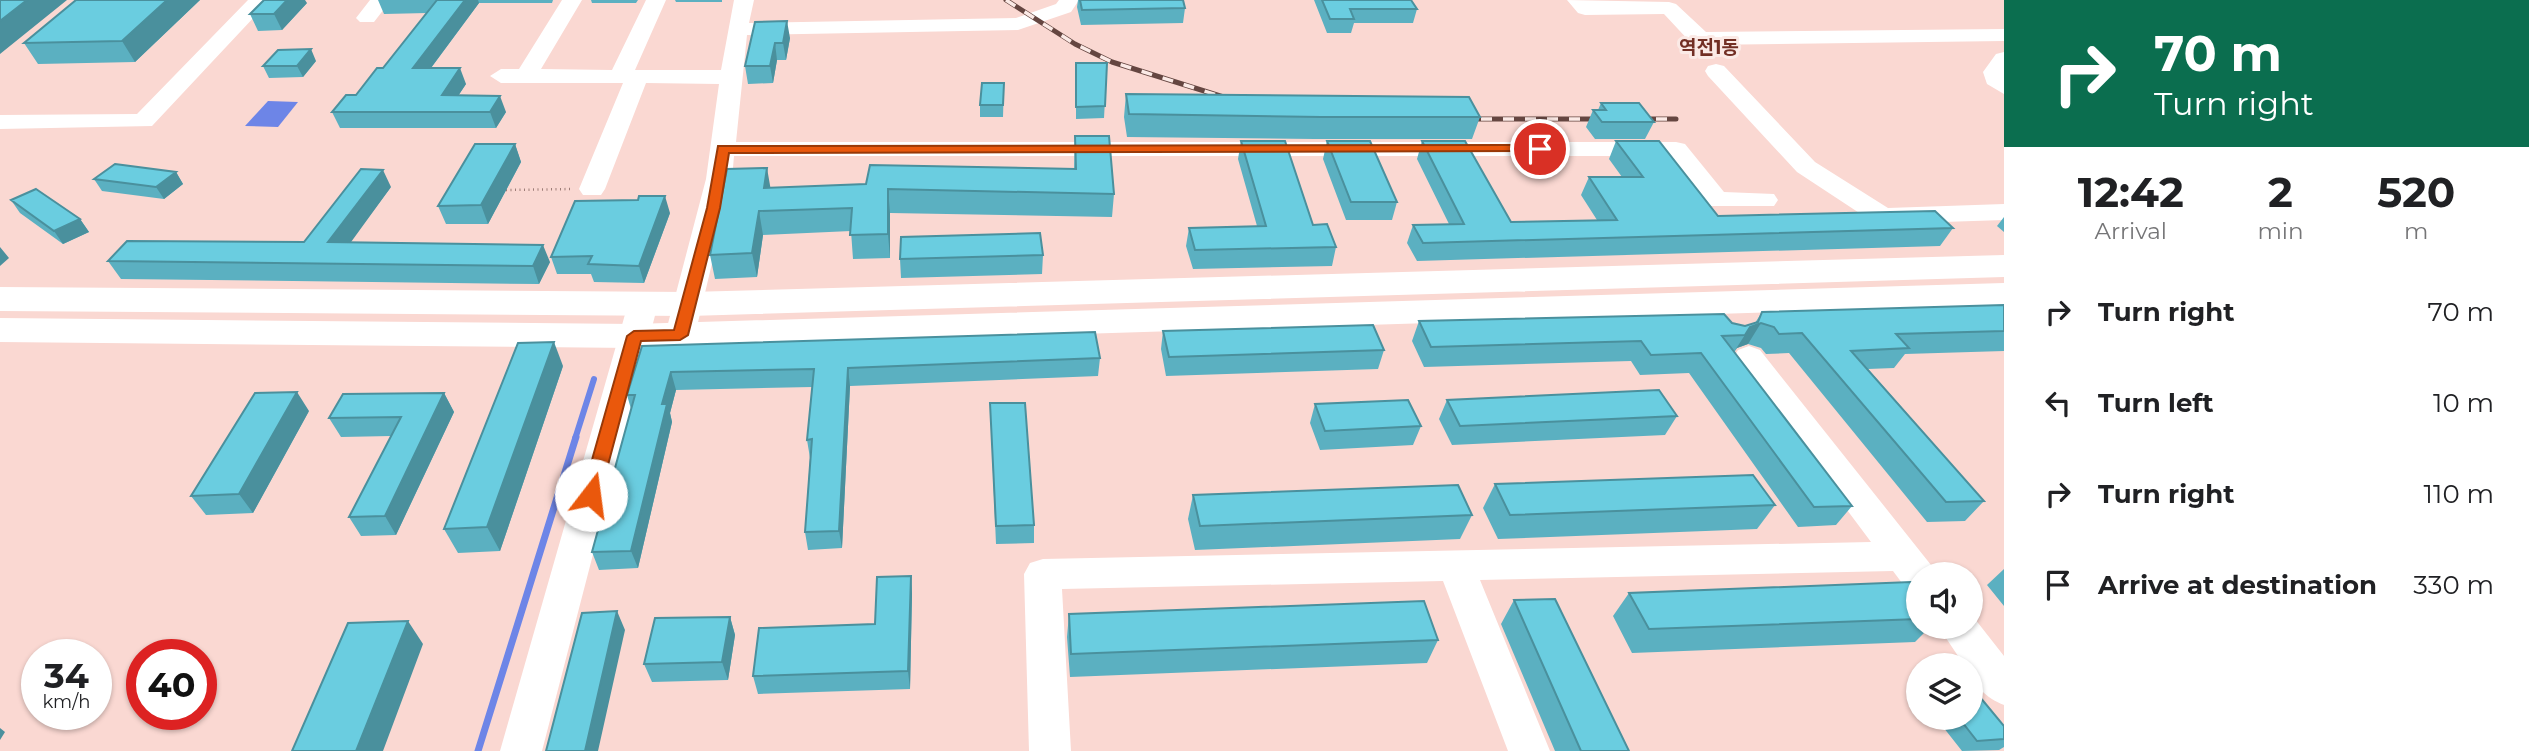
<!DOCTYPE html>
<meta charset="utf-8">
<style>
:root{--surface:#fff;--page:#f2f2f2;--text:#202124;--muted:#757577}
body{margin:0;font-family:Montserrat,"Noto Sans KR",sans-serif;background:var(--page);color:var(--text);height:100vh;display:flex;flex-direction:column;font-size:26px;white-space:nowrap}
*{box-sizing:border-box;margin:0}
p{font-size:23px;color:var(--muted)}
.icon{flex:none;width:38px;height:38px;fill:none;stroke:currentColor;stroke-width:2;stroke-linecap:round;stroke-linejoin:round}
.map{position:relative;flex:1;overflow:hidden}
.panel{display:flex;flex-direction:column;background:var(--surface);width:525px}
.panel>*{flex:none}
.banner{background:#0b6e4f;color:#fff;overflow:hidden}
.tools{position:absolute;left:1906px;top:562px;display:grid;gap:14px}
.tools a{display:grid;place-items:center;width:77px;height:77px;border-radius:50%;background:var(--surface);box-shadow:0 2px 5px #0004;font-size:35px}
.speed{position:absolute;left:21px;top:639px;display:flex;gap:14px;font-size:35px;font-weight:700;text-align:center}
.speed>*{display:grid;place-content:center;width:91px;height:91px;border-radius:50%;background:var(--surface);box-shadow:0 2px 5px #0004;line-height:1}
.speed small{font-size:18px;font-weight:400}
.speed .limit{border:10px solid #d22;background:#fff;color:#111}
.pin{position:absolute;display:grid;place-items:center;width:60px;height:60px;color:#fff;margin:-30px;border:4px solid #fff;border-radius:50%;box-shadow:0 2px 7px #0007}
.me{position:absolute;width:77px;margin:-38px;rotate:15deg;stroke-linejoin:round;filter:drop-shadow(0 0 5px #0008)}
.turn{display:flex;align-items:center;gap:24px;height:147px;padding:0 35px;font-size:32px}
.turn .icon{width:91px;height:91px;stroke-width:2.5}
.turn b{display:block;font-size:49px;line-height:60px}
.eta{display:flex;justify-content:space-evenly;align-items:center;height:119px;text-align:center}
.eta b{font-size:42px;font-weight:700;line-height:49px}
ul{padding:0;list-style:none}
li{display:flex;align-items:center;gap:21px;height:91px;padding:0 35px}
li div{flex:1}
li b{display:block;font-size:26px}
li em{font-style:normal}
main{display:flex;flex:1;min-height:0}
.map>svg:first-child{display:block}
.water{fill:#6d85e7}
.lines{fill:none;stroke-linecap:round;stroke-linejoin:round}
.stream-far1{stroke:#6d85e7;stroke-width:6}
.stream{stroke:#6d85e7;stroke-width:7}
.path{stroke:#9c7c76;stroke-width:2.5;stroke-dasharray:1 3.5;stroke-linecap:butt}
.minor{fill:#fff;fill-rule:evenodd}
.major{fill:#fff;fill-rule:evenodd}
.rail-casing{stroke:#654641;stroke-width:5}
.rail{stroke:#fbeae6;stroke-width:3.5;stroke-dasharray:11;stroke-linecap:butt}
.wall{fill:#5bb0c1}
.shaded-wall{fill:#4a909d}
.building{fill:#6acde0;stroke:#4a909d;stroke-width:2}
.route{fill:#ea580c;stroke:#983908;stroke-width:2}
.labels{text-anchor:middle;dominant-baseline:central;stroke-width:6;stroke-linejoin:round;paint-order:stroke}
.far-neighbourhood-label{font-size:19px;font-weight:bold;fill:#722f24;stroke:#fbeae6}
</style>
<main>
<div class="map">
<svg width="2004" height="751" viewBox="0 0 2004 751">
<rect width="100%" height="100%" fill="#fad8d2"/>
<path class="water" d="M268 101 298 102 278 127 245 126Z"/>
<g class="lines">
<path class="stream-far1" d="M575 439 594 379"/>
<path class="stream" d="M478 751 576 437"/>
<path class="path" d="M506 190 573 189"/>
<path class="minor" d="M248 0H270L152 126 0 129V115L137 114Z
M370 0H391L374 22H360L356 18Z
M562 0H582L541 69 612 70 646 0H666L635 70H721L734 0H754L749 23 1016 18 1056 4 1059 0H1079L1071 12 1018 30 747 35 736 142H1676L1685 144 1724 192 1774 194 1778 200 1774 206H1708L1669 156H734L732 179 695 335 691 342 680 345 669 342 665 335 706 179 719 84 646 83 605 189 601 195H583L579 189 623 83H501L490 76 501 69H519Z
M1567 0 1669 2 1676 4 1706 32 2004 29V41L1700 45 1692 44 1664 14 1585 15 1578 13Z
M2004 52V94L1987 84 1983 72 1996 54Z
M1716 64 1724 66 1815 162 1888 208 2004 204V220L1882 224 1873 222 1797 172 1708 76 1705 71 1708 66Z
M643 294 653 297 658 304 542 751H500L628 304 633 297Z
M1749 346 1760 350 1931 565 1936 574H1918V591L1905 587 1893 571 1480 580 1550 751H1508L1443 581 1062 589 1071 751H1029L1024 574 1030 563 1043 559 1871 542 1738 364 1734 357 1738 350Z
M1971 614 2004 656V705C1988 699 1970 684 1970 665H1964L1938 626H1970Z"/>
<path class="major" d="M2004 255V277L689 316 0 311V287L689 292Z
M2004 283V305L634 348 0 342V318L634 324Z"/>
<g class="rail-casing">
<path id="rail" d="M1006 0 1075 44 1112 62 1233 100
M1459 119H1610
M1634 119H1676"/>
</g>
<use href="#rail" class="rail"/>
</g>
<path class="wall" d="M76 0H200L135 62 38 64 24 43Z
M378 0H553L552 3H479L431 68 466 84 458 96 506 112 496 128H340L332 112 356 95 383 68 427 13 384 14Z
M591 0H638L636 3H592Z
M675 0H722V2H676Z
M1078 0H1183L1185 8 1183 23 1081 25 1077 7Z
M1314 0H1411L1417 9 1413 23H1354L1351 33H1327Z
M307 3 282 30 258 31 250 14Z
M755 22 790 38 786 60H777L773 83 748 84 745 66Z
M316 61 303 77 269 78 263 66Z
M1076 63H1107L1104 118 1076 119Z
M1004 83 1003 117H980V105Z
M1126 94 1480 117 1472 139H1315L1127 137 1124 117Z
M1601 103 1654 122 1645 139H1595L1586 127 1593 110H1598Z
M1075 136 1114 194 1112 217 890 213V258L853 259 851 231 763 235 757 277 715 279 710 255 771 188 866 184 1074 169Z
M1241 141 1313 225 1336 247 1332 266 1193 269 1186 246 1189 228 1257 226 1238 159Z
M1327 141 1397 202 1392 220H1346L1323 159Z
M1422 141 1511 222 1597 220 1581 195 1589 177H1622L1609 159 1616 141 1718 216 1953 228 1940 246 1417 261 1407 243 1413 225 1449 224 1417 159Z
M515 144 521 162 488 224H446L438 206Z
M176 172 183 184 164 199 102 191 94 179Z
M391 187 350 242 550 262 539 284 121 279 108 261 304 242Z
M11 200 80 219 89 232 63 244 20 213Z
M670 213 644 283 594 282 591 274H557L551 257Z
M2004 217V232L1997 226Z
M1043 255 1042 274 901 278 900 259Z
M2004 305V351L1905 354 1894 368 1868 369 1984 501 1965 521 1927 522 1789 353 1766 354 1761 348 1748 344 1737 348 1734 352 1852 506 1836 525 1798 527 1689 373 1640 375 1631 361 1424 367 1412 341 1419 321 1732 323 1745 326 1755 323 1762 312Z
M1163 331 1384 350 1378 369 1166 376 1161 349Z
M642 346 1100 358 1098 376 850 386 842 548 808 550 805 532 810 458 807 440 812 387 676 390 670 413 672 422 638 568 599 570 592 552 631 409 627 395Z
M563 366 500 551 458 553 444 529Z
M444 393 454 412 396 535 361 536 349 517 391 436 341 437 329 418Z
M1447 400 1677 416 1665 435 1452 445 1439 419Z
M990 403 1034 525V543L996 544Z
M1315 404 1421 426 1413 445 1320 450 1310 423Z
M309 411 253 513 206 515 191 496Z
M1495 484 1775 505 1757 529 1498 539 1483 508Z
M1193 495 1472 515 1460 539 1195 550 1188 519Z
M2004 569V606L1987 585Z
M911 576 912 594 910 689 758 694 753 676 875 624Z
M1918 591V626H1931L1915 642 1632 653 1613 616 1629 593Z
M1514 600 1629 751H1555L1501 624Z
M1069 614 1438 640 1427 663 1070 677 1067 637Z
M730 617 735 635 728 680 652 682 644 664Z
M1918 672V694L1908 681Z
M1936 718H1970L2004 726V747L1999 750 1962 751Z"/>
<path class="shaded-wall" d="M27 0H67L0 54V21Z
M167 0H200L135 62 122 41Z
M287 0H305L307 3 282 30 274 14Z
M465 0H478L479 3 419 84 413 68Z
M787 21 790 38 786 60 783 43Z
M775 43 777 60 773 83 770 66Z
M311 49 316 61 303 77 297 66Z
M460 68 466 84 448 111 442 95Z
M500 96 506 112 496 128 490 112Z
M515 144 521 162 488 224 481 205Z
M767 168 771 191 768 212 764 188Z
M383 170 391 187 338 260 328 242Z
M176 172 183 184 164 199 156 187Z
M888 189 890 213V258L888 234Z
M665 196 670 213 644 283 639 266Z
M759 211 763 235 757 277 752 253Z
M80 219 89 232 63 244 54 231Z
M543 245 550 262 539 284 533 266Z
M0 247 9 258 0 266Z
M1761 323 1748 344 1737 348 1732 355 1750 327Z
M554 342 563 366 500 551 487 527Z
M848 368 850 386 842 548 839 531Z
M671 372 676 390 670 413 672 422 638 568 631 551 662 404Z
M297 392 309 411 253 513 239 494Z
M444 393 454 412 396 535 385 516Z
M911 576 912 594 910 689 908 671Z
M617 611 625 630 598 751H585Z
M730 617 735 635 728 680 722 662Z
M408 621 423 644 383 751H356Z
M0 728 5 732 0 740Z"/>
<path class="building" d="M0 0H27L0 21Z
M76 0H167L122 41 24 43Z
M264 0H287L274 14H250Z
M437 0H465L413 68H460L442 95 500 96 490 112H332L346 95H356L377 68H383Z
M1080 0H1183L1185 8 1082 10Z
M1322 0H1411L1417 9H1350L1354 19H1330Z
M787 21 783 43H775L770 66H745L755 22Z
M311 49 297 66H263L278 50Z
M1076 63H1107L1105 106 1076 107Z
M982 83H1004L1003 105H980Z
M1126 94 1469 97 1480 117H1321L1129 114Z
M1601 103H1639L1654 122H1602L1593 110H1606Z
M1075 136H1109L1114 194 888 189V234L850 235 852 208 759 211 752 253 710 255 727 169 767 168 764 188 866 184 870 165 1076 169Z
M1241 141H1285L1313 225 1327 224 1336 247 1195 250 1189 228 1266 226Z
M1327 141H1370L1397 202H1351Z
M1422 141H1465L1511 222 1617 220 1589 177H1643L1616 141H1659L1718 216 1935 211 1953 228 1423 243 1413 225 1464 224Z
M475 144H515L481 205 438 206Z
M115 164 176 172 156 187 94 179Z
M361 169 383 170 328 242 543 245 533 266 108 261 127 241 304 242Z
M36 189 80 219 54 231 11 200Z
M639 196H665L639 266 588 264 592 256 551 257 575 201 638 200Z
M1040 233 1043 255 900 259 901 237Z
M2004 305V331L1896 334 1909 348 1851 351 1984 501 1946 502 1802 333 1779 334 1774 327 1761 323 1750 327 1745 335 1722 336 1852 506 1814 507 1701 353 1651 355 1641 341 1431 347 1419 321 1724 314 1732 323 1745 326 1758 322 1762 312Z
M1373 325 1384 350 1169 357 1163 331Z
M1095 332 1100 358 848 368 839 531 805 532 812 439 807 440 814 369 671 372 662 404H667L631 551 592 552 635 395H627L642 346Z
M554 342 487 527 444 529 518 343Z
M1659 390 1677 416 1460 426 1447 400Z
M297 392 239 494 191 496 255 393Z
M444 393 385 516 349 517 401 417 329 418 343 394Z
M1408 400 1421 426 1325 431 1315 404Z
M990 403H1025L1034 525 996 526Z
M1753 475 1775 505 1510 515 1495 484Z
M1458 485 1472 515 1200 526 1193 495Z
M911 576 908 671 753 676 759 628 875 624 877 577Z
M1911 582 1918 591V619L1649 629 1629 593Z
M1555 599 1629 751H1581L1514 600Z
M1424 601 1438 640 1071 654 1069 614Z
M617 611 585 751H546L582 613Z
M730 617 722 662 644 664 655 618Z
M408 621 356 751H292L348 623Z
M1970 685 2004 726V739L1977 741 1959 718H1970Z"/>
<path class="route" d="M1540 145 1546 149 1544 151 729 153 720 208 688 335 680 340 641 341 600 495 591 502 582 495 627 336 634 331 674 330 707 208 718 146Z"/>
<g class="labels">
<g class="far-neighbourhood-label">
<text x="1709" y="47">역전1동</text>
</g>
</g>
</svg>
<div class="tools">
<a><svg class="icon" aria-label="sound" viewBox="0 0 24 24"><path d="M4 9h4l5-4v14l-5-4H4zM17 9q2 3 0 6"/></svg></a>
<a><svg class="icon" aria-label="layers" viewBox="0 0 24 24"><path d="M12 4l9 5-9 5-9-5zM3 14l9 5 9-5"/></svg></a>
</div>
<div class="speed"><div>34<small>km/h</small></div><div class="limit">40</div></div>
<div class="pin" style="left:1540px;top:149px;background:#d93025"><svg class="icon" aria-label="arrive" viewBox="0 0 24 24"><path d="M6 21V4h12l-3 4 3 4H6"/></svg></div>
<svg class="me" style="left:591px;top:495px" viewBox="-20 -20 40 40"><circle r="19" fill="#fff"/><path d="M0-13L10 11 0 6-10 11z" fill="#ea580c"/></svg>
</div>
<section class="panel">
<div class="banner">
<div class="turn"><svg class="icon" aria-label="right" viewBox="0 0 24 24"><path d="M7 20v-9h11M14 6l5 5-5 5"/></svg><div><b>70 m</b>Turn right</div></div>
</div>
<div class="eta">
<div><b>12:42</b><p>Arrival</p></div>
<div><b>2</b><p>min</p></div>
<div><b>520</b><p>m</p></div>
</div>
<ul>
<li><svg class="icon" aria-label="right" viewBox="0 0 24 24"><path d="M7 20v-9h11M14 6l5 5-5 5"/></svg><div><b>Turn right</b></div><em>70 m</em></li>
<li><svg class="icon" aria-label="left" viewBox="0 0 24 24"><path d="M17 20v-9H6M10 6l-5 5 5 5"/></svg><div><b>Turn left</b></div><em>10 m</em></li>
<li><svg class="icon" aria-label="right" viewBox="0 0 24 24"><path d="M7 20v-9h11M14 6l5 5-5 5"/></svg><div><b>Turn right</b></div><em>110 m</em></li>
<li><svg class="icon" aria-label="arrive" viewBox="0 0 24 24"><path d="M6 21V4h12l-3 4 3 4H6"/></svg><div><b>Arrive at destination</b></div><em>330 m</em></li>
</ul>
</section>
</main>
